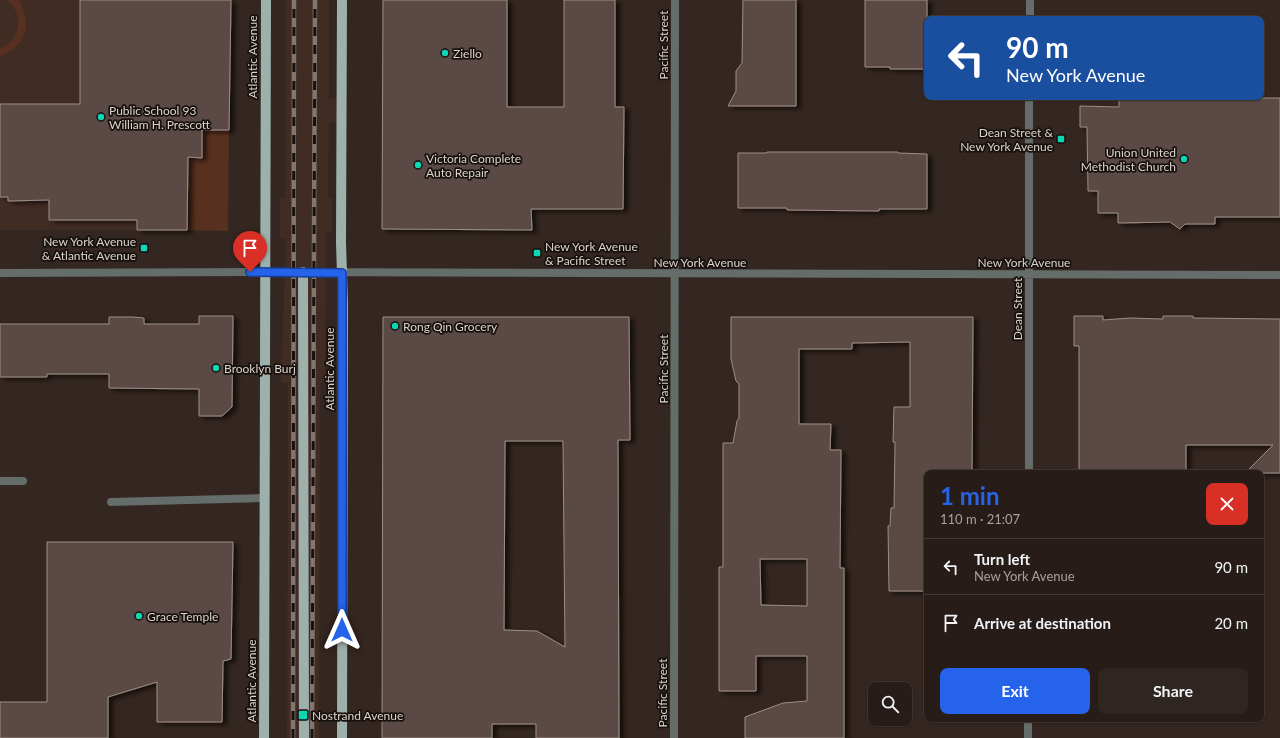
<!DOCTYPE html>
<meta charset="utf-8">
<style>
:root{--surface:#271c18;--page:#2f2521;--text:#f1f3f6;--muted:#a4a1a2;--line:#433a37;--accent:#2563eb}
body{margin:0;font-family:Lato,sans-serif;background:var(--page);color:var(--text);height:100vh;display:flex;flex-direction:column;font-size:15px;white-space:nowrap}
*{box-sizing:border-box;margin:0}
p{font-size:13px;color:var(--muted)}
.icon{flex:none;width:22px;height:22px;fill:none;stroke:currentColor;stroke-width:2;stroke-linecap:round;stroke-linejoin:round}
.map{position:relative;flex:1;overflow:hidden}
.side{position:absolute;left:924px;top:470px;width:340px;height:252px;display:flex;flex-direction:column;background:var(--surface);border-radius:8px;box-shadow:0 1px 3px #0004,0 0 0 1px var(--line)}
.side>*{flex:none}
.guide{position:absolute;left:924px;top:16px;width:340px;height:84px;border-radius:8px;box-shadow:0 1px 3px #0004,0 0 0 1px var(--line);background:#1a4fa0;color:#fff;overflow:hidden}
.controls{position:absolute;left:868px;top:682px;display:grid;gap:8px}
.controls a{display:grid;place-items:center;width:44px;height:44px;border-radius:8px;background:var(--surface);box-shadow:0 1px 3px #0004,0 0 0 1px var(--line);font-size:20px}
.pin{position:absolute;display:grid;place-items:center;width:34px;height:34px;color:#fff;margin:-41px -17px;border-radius:50% 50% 50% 0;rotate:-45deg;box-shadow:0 0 4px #0007}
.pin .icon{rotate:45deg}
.me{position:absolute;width:44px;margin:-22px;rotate:0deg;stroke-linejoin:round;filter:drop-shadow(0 0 3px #0008)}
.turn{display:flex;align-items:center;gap:14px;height:84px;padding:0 16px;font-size:18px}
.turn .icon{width:52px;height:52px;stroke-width:2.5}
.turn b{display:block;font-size:28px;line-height:34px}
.round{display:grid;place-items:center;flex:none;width:42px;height:42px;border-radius:8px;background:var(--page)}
.headline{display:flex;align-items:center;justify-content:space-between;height:68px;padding:0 16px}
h1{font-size:24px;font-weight:700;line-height:30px;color:var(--accent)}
.primary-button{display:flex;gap:8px;margin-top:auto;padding:8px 16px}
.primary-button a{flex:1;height:46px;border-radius:8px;background:var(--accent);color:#fff;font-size:16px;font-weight:700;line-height:46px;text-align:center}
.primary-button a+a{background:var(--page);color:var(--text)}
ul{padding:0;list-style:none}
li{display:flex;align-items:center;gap:12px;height:56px;padding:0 16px;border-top:1px solid var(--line)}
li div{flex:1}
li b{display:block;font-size:15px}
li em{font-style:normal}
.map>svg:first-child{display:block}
.built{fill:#412c24}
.green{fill:#58301f}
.building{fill:#5a4a44;stroke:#9f8d86;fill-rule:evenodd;filter:url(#shadow)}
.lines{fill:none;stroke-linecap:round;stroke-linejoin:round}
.lane{stroke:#646d6a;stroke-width:8}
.street{stroke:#646d6a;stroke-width:8}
.primary{stroke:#9eb0ab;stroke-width:10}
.rail-casing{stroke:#827671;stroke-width:4.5}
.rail{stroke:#17110e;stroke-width:3;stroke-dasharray:9;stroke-linecap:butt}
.route-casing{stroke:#184099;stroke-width:10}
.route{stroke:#2563eb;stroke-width:7}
.poi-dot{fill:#0ed5b4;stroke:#17110e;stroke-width:1.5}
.labels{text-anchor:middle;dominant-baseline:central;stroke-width:3.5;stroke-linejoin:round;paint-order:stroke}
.street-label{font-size:12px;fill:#dcd2ce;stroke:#17110e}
.poi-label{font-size:12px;fill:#dcd2ce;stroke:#17110e;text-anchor:start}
</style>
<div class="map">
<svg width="1280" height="738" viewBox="0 0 1280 738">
<defs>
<filter id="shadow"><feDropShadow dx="4.5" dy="2.5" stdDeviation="2" flood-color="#0009"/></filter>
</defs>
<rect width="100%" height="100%" fill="#342620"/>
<path class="built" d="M0 0H80V104L201 103 228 231 137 230H0Z
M286 0H329V99H337V122H329L328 197 332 198V232H326L325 383H320L319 738H287L288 383H281L286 238H280V198H286Z"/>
<path class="green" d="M7 0H18L20 2C32 25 26 47 0 56V49C21 40 25 14 7 0Z
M202 130H229L228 231 187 230 188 157 202 158Z"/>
<path class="building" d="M80 0H231L229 130H202V158L188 157 187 230H137V220H49V200L8 201V197H0V104H80Z
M383 0H507V107H564V0H615V107H624L623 209H531L532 230 382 229Z
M743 0H796V106H728L736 91V71L742 63Z
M865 0H927V69H890V67H865Z
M1280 98V217H1215V224H1185L1180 229 1170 222 1118 223V213H1098V191H1088L1087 127H1080V106L1119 107V99Z
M767 152H898V153L927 154V209H879V211L787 210V208H738V153H767Z
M199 316H233L232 407 222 416H199V389L109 388V374H47V377H0V324H109V317H133L144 318V324H199Z
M1074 316H1103V320L1130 318 1163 319V316H1193V318L1280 319V473H1245L1273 445H1186V473H1079V346H1074Z
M383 317H629L630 440H618L619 738H536V724H492V738H382ZM505 441H563L565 647 537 631 504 630Z
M731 317H973L972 473H927V591H889L888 526H890L891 508H894L895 442H893L894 407H910V342L852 343V349H799V424H831L830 450H841L840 568H844V738H745V717L783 703 807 701V656H756V691H719V567H723V443H733L737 421 739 418V384L736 381 731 359ZM760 559H807V606L761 605Z
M47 542H233L231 659 223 661 222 722H157V682L108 697V738H0V702H47Z"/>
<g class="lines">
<path class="lane" d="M0 481H23
M111 502 264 498"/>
<path class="street" d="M1030 19V0
M0 273 276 272 1280 275
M1029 473V97
M674 738 675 0
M1028 738V719"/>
<path class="primary" d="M303 272 304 738
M264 738 266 0
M342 738 343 304 341 243 342 0"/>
<g class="rail-casing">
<path id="rail" d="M293 738 294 0
M312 738 315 0"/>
</g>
<use href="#rail" class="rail"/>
</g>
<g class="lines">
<g class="route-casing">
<path id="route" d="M250 272 342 273V630"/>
</g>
<use href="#route" class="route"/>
</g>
<g class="poi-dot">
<circle cx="445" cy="53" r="4"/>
<circle cx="101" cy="117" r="4"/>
<rect x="1057" y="135" width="8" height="8" rx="2"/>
<circle cx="1184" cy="159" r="4"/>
<circle cx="418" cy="165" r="4"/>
<rect x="140" y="244" width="8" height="8" rx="2"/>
<rect x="533" y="249" width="8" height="8" rx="2"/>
<circle cx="395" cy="326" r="4"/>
<circle cx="216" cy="368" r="4"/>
<circle cx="139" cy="616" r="4"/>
<rect x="298" y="710" width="10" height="10" rx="2"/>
</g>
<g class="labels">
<g class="street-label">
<text transform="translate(663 45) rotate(-90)">Pacific Street</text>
<text transform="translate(252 57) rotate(-90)">Atlantic Avenue</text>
<text x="700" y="262">New York Avenue</text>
<text x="1024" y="262">New York Avenue</text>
<text transform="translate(1017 309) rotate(-90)">Dean Street</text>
<text transform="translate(329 369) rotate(-90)">Atlantic Avenue</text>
<text transform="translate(663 369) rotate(-90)">Pacific Street</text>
<text transform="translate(251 681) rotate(-90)">Atlantic Avenue</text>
<text transform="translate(662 693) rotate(-90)">Pacific Street</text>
</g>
<g class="poi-label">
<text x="453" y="53">Ziello</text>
<text x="109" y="110">Public School 93<tspan x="109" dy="14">William H. Prescott</tspan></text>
<text x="1053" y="132" text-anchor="end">Dean Street &amp;<tspan x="1053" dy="14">New York Avenue</tspan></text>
<text x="1176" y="152" text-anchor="end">Union United<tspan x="1176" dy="14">Methodist Church</tspan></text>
<text x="426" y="158">Victoria Complete<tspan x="426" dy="14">Auto Repair</tspan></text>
<text x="136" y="241" text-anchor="end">New York Avenue<tspan x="136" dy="14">&amp; Atlantic Avenue</tspan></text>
<text x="545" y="246">New York Avenue<tspan x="545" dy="14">&amp; Pacific Street</tspan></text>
<text x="403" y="326">Rong Qin Grocery</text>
<text x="224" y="368">Brooklyn Burj</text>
<text x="147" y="616">Grace Temple</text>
<text x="312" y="715">Nostrand Avenue</text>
</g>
</g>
</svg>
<div class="controls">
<a><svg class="icon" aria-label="search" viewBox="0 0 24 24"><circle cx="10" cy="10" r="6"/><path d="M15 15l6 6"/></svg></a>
</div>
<div class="pin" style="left:250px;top:272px;background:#d93025"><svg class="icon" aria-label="arrive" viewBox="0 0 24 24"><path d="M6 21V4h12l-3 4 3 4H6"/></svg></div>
<svg class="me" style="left:342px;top:630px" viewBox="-20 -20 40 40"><path d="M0-17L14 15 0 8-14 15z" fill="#2563eb" stroke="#fff" stroke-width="4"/></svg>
<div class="guide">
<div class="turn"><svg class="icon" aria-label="left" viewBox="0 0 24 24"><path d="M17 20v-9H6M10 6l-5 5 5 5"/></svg><div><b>90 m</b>New York Avenue</div></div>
</div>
<section class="side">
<div class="headline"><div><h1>1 min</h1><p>110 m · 21:07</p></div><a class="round" style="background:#d93025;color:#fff"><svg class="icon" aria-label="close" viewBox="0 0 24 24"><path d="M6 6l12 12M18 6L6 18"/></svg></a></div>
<ul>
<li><svg class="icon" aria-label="left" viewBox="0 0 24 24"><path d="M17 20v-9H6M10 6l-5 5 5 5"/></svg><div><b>Turn left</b><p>New York Avenue</p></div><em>90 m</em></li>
<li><svg class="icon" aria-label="arrive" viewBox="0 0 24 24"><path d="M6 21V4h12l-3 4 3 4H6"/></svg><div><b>Arrive at destination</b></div><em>20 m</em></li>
</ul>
<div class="primary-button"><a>Exit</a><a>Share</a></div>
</section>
</div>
